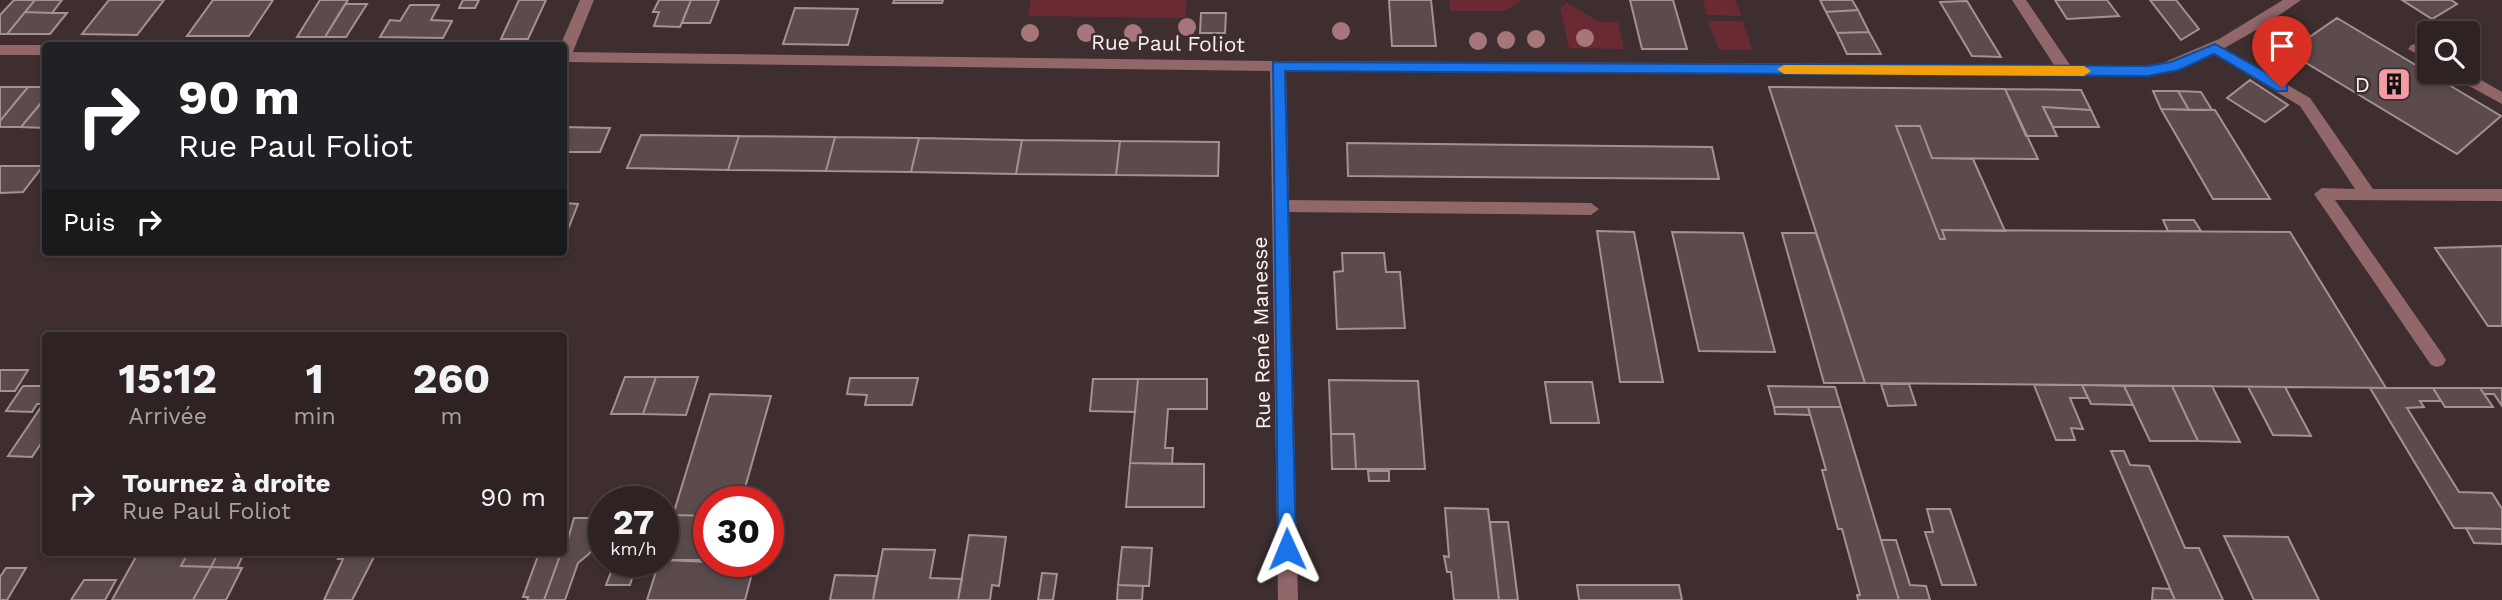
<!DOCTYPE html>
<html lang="fr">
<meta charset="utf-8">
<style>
:root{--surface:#2e2223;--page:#362a2b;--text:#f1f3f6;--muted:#a7a4a6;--line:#493f41}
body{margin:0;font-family:"Work Sans",sans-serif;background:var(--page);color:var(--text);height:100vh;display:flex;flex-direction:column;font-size:26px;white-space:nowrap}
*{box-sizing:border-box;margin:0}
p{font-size:23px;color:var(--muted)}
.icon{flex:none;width:38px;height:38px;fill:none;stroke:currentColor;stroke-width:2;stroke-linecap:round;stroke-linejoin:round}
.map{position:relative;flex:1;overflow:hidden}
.sheet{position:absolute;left:42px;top:332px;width:525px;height:224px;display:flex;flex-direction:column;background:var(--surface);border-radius:7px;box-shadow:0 4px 10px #0003,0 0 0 2px var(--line)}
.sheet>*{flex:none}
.top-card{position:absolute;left:42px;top:42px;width:525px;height:214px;border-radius:7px;box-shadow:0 4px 10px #0003,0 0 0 2px var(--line);background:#202124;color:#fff;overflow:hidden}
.fabs{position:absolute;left:2417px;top:21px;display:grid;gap:14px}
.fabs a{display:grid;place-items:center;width:63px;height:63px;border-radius:7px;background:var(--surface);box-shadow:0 4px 10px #0003,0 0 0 2px var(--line);font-size:35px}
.speed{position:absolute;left:588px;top:486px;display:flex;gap:14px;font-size:35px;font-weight:700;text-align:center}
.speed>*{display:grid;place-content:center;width:91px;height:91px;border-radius:50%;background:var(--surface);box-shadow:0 4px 10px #0003,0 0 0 2px var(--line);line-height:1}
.speed small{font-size:18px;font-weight:400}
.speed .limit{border:10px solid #d22;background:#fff;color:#111}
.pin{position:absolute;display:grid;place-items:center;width:60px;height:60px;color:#fff;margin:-72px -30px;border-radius:50% 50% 50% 0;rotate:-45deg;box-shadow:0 0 7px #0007}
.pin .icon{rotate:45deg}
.me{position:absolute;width:77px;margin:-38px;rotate:359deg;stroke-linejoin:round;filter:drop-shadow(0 0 5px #0008)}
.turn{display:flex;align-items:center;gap:24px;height:147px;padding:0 21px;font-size:32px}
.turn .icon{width:91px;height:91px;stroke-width:2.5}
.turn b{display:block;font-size:49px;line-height:60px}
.then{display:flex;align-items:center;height:66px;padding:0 21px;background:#0003;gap:14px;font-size:26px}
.eta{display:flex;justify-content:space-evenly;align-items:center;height:119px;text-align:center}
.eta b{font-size:42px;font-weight:700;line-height:49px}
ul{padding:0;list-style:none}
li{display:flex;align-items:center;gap:21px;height:91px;padding:0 21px}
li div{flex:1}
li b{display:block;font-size:26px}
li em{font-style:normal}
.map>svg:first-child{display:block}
.green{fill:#692a33}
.building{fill:#5b4b4c;stroke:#a59193;stroke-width:2}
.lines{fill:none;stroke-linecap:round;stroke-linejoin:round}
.lane{fill:#91676a;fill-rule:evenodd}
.street{fill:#91676a;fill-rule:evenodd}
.tree{fill:#a7767a}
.route{fill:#1a73e8;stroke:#114b97;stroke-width:2}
.slow{fill:#f59e0b}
.labels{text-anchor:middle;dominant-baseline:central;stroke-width:5;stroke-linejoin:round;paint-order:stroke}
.street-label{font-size:21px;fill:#fdf2f2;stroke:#3e2e2f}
.poi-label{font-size:21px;fill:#fdf2f2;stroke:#3e2e2f;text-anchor:end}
</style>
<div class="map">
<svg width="2502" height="600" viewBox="0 0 2502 600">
<rect width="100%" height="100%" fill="#3e2e2f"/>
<path class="green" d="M1031 0H1187L1185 18 1028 16Z
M1449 0H1521L1505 11H1450Z
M1703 0H1736L1741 16 1707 15Z
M1567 3 1600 22H1618L1624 49 1569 48 1560 8Z
M1708 21H1743L1752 50H1719Z"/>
<path class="building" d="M14 0H35L7 34H0V15Z
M35 0H62L52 13 25 12Z
M109 0H164L137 35 82 34Z
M213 0H273L249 36H187Z
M320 0H348L325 37H297Z
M463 0H479L475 8H459Z
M519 0H546L528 39H501Z
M659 0H691L680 27 654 26 659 12H653Z
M691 0H719L710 23H682Z
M894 0H943L942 3H893Z
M1389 0H1431L1436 46H1392Z
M1630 0H1673L1687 49H1642Z
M1820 0H1852L1858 10 1826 12Z
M2055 0H2107L2119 16 2067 19Z
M2150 0H2176L2199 29 2181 40Z
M2402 0H2451L2457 4 2432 19Z
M1967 1 2001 57 1972 56 1940 2Z
M345 4H367L346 37H325Z
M410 5H439L431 20 452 21 443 38 380 37 390 20 400 21Z
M795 8 858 9 848 45 783 44Z
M1858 10 1869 32 1837 33 1826 12Z
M25 12 52 13H67L50 34H7Z
M1201 13H1226L1225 33H1200Z
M2337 18 2501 116 2457 154 2288 52Z
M1869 32 1881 54H1847L1837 33Z
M2250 80 2288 105 2265 122 2227 98Z
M0 87H28L0 121Z
M28 87H46V97L21 127H0V121Z
M1769 87 2005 89 2038 159 1932 158 1920 126H1896L1940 239H1945L1942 230 2290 232 2386 388 1865 383Z
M2005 89 2081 90 2091 110 2043 107 2057 136H2026Z
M2153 91H2178L2189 110 2161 109Z
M2178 91 2201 92 2212 110H2189Z
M46 97V128L21 127Z
M2043 107 2091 110 2099 127H2053Z
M2161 109 2215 110 2270 199H2213Z
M1896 126H1920L1932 158 1973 159 2005 231 1942 230 1945 239H1940Z
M564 127 610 128 600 152H564Z
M641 135 739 136 728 170 627 168Z
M739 136 835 137 826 171 728 170Z
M835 137 919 138 911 172 826 171Z
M919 138 1022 140 1016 174 911 172Z
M1022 140 1120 141 1116 175 1016 174Z
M1120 141 1219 142 1218 176 1116 175Z
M1347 143 1712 147 1719 179 1348 176Z
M0 166H43L23 192 0 193Z
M564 203 578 204 567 232H564Z
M2163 220H2194L2201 231H2168Z
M1597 231 1634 232 1663 382H1620Z
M1672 232 1743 233 1775 352 1699 351Z
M1782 233H1816L1865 383H1824Z
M2502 246V326H2488L2435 248Z
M1342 253H1384L1386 272H1400L1405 328 1337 329 1334 272 1343 271Z
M0 370H28L15 391H0Z
M625 377H656L643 414H611Z
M656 377H698L686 415 643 414Z
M850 378H918L912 405H865L867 395 847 394Z
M1093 379H1138L1135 412 1090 411Z
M1138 379H1207V409H1168L1165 448H1173L1172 464 1130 463Z
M1329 380 1418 381 1425 469H1356L1354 434H1331Z
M1545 382H1592L1599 423H1551Z
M1881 384H1909L1916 405 1888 406Z
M2034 385H2082L2088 398H2070L2083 429 2071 428 2075 440H2056Z
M2082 385 2124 386 2133 405 2091 404Z
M23 386H46V436L32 457 8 456 43 404H37L32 412 6 411Z
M1768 386 1835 387 1841 407H1774Z
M2124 386H2172L2198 441H2150Z
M2172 386H2212L2240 442 2198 441Z
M2248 387H2285L2311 436 2273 435Z
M2370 388H2433L2441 401H2420L2424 407 2407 408 2459 492 2492 493 2502 509V529L2454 528Z
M2433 388H2480L2493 407H2445Z
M2480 388H2502V406L2494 394H2484Z
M710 394 771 396 741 502H709V516L673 515Z
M1774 407H1808L1810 415 1775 414Z
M1808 407H1841L1899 600H1858L1857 595H1860L1842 529H1838L1822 470H1826Z
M1331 434H1354L1356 469H1332Z
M2111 451H2124L2130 465 2149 466 2185 548H2199L2223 600H2175Z
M1130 463 1204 464V507H1126Z
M1368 471H1389V481H1369Z
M1445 508 1488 509 1499 600H1454L1451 572H1447L1444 556 1449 557Z
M1927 509H1950L1976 585H1942L1925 532H1933Z
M673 515 709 516V560H663V547Z
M574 518H601L590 553 578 563 565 600H544L561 553H564Z
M1490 522H1508L1518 600H1499Z
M2466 528 2502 529V544L2474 543Z
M969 535 1006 537 999 586 992 585 990 600H958Z
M2224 536 2288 537 2319 600H2254Z
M1881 540H1896L1910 585 1926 586 1930 600H1899Z
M1122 547 1152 548 1149 586 1118 585Z
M883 549 935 550 930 578 962 579 958 600H873Z
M138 553H188L181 566 211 567 193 600H112Z
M188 553H218L211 567 181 566Z
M218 553H244L237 568 211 567Z
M341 553H376L352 600H324L343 559H338Z
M394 553H439L438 557H392Z
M539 553H561L544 600H527L528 597H523Z
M663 560 709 562H755L745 600H647L659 562Z
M615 562H637L630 585H606Z
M211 567 242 568 226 600H193Z
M6 568H26L7 600H0V577Z
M1042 573 1057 574 1053 600H1038Z
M835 575 877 576 873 600H830Z
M84 580H116L105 600H71Z
M1118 585 1143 586 1142 600H1117Z
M1577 585H1679L1682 600H1579Z
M2153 588 2170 589 2175 600H2152Z"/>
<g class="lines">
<path class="lane" d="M580 0H594L572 54 564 59V46H560Z
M2215 43 2310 98 2373 189H2502V201L2335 200 2443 355 2446 360 2443 365 2437 367 2431 365 2314 194 2322 188 2355 189 2300 106 2210 52 2207 48Z
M2416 44 2429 50V61L2408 49 2411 45Z
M2449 72H2467L2502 92V104L2451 76Z
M1281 200 1591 203 1599 209 1591 215 1281 212 1273 206Z"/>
<path class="street" d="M2012 0H2026L2070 65 2148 66 2165 62 2219 39 2283 0H2301L2265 25 2212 55 2148 76 1286 71 1298 600H1278L1270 71 564 62V52L1278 61 2054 65Z
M0 45H46L48 46H46V55H0Z"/>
</g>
<g class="tree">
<circle cx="1187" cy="27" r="9"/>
<circle cx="1341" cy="31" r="9"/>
<circle cx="1030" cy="33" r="9"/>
<circle cx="1086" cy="33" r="9"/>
<circle cx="1133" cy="33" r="9"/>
<circle cx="1585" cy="38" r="9"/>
<circle cx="1536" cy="39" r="9"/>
<circle cx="1506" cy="40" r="9"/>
<circle cx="1478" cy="41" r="9"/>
</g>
<path class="route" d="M2215 44 2287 84V91H2277L2214 54 2179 70 2148 76 1285 71 1296 549 1293 555 1287 557 1281 555 1278 549 1273 62 2148 66 2171 62Z"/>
<path class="slow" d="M1784 65 2084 66 2091 71 2084 76 1784 74 1777 69Z"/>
<defs>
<g id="building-square" transform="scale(1.75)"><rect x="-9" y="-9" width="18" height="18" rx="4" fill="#f49aa2" stroke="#3e2e2f"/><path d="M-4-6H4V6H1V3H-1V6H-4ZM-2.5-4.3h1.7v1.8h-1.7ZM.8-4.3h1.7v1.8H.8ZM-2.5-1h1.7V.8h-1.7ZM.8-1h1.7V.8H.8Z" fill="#111"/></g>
</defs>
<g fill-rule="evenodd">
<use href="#building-square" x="2394" y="84"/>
</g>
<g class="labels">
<g class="street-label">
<text transform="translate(1168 43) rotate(1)">Rue Paul Foliot</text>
<text transform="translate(1261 333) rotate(-91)">Rue René Manesse</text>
</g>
<g class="poi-label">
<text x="2370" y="84">D</text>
</g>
</g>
</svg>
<div class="fabs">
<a><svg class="icon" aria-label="search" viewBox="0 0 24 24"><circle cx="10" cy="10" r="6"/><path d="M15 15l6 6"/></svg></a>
</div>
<div class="speed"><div>27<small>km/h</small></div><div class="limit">30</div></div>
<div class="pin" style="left:2282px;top:88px;background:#d93025"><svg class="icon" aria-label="arrive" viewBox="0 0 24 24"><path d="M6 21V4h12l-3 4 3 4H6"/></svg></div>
<svg class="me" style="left:1287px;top:549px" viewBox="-20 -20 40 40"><path d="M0-17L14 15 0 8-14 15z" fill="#1a73e8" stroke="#fff" stroke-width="4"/></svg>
<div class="top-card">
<div class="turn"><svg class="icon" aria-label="right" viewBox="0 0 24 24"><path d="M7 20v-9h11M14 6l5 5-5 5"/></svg><div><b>90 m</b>Rue Paul Foliot</div></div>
<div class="then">Puis<svg class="icon" aria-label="right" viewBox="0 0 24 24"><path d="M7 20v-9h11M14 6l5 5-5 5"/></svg></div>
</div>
<section class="sheet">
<div class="eta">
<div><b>15:12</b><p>Arrivée</p></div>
<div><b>1</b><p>min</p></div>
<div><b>260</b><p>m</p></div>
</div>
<ul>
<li><svg class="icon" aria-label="right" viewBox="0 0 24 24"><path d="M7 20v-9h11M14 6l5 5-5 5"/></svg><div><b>Tournez à droite</b><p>Rue Paul Foliot</p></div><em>90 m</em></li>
</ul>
</section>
</div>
